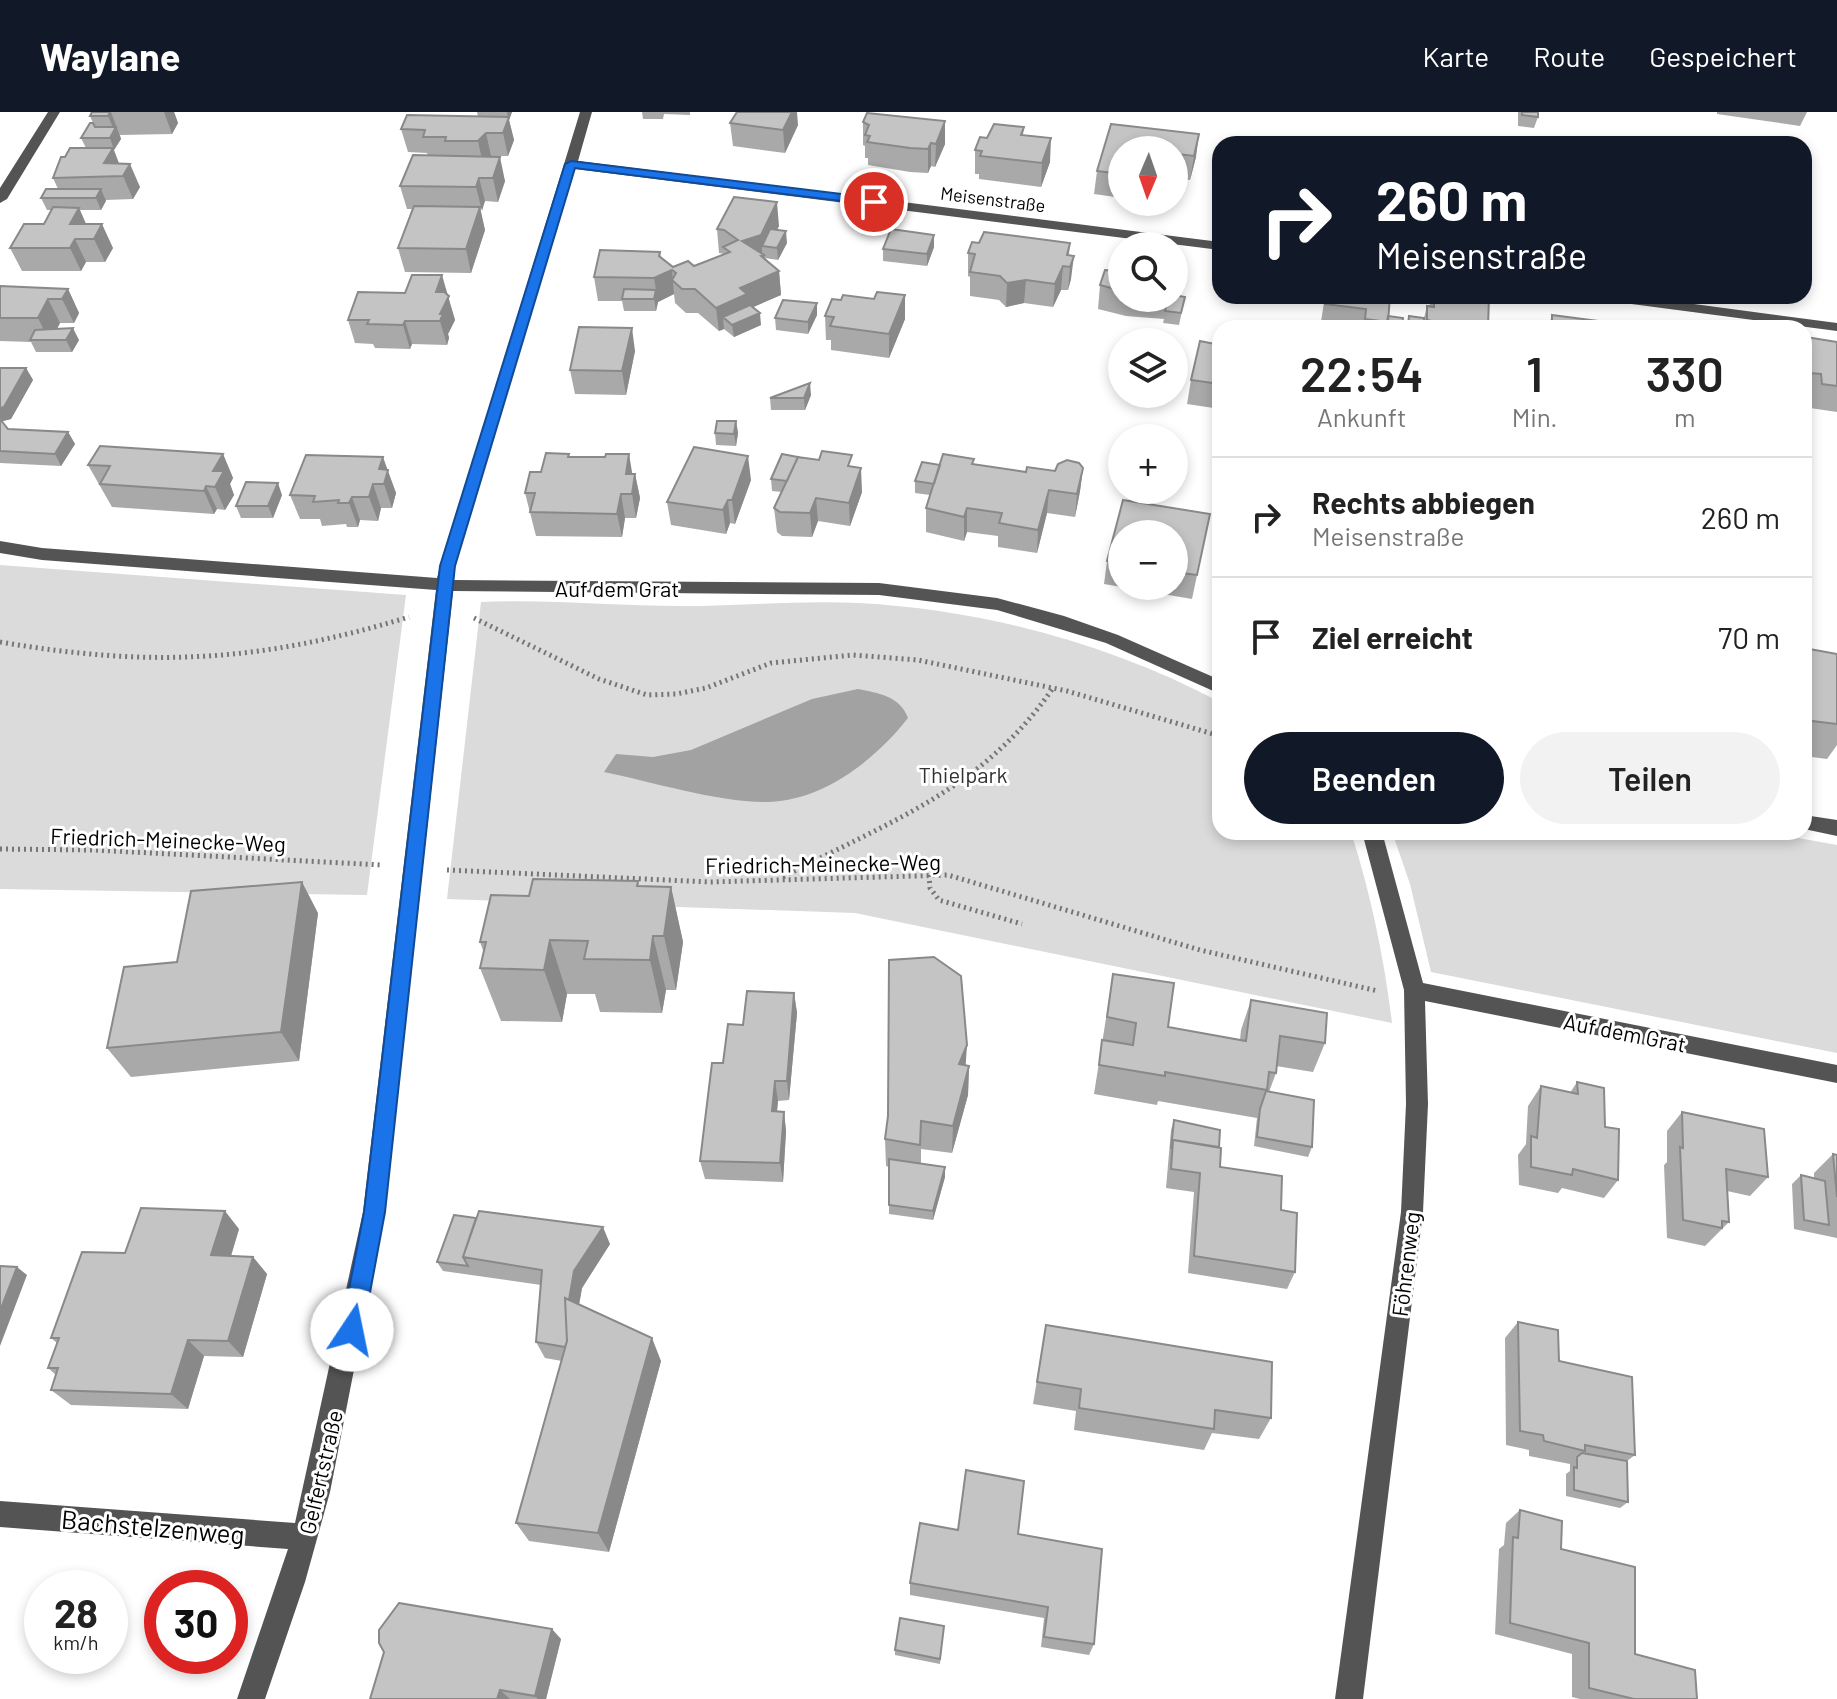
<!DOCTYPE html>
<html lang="de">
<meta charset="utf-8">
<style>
:root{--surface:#fff;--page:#f2f2f2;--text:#222;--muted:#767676;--line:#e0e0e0;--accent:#111827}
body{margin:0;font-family:Barlow,sans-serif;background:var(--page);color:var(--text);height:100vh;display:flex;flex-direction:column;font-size:30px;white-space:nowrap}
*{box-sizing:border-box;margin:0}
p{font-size:26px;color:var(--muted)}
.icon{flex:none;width:44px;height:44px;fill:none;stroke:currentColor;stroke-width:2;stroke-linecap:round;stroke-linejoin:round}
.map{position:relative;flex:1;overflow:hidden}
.drawer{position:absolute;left:1212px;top:208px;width:600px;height:520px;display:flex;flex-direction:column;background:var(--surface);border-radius:24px;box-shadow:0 4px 12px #0003}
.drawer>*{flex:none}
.banner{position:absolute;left:1212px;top:24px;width:600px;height:168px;border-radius:24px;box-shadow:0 4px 12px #0003;background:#111827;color:#fff;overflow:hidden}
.needle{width:52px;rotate:182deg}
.controls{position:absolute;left:1108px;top:24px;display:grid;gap:16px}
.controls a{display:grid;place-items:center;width:80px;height:80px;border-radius:50%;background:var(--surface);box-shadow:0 4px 12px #0003;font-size:40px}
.speed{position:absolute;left:24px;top:1458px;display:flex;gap:16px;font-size:40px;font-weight:700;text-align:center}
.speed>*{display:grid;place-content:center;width:104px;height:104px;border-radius:50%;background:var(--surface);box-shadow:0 4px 12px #0003;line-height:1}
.speed small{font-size:20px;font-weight:400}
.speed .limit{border:12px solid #d22;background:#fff;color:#111}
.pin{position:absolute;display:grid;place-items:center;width:68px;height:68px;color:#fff;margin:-34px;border:4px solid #fff;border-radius:50%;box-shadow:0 2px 8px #0007}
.me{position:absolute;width:88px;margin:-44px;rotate:11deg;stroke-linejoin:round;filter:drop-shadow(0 0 6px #0008)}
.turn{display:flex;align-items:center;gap:28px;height:168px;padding:0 32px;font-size:36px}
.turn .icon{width:104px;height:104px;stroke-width:2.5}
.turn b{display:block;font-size:56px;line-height:68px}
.eta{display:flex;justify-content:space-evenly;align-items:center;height:136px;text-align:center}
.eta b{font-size:48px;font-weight:600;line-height:56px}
.cta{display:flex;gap:16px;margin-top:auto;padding:16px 32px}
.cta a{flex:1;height:92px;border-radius:48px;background:var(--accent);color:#fff;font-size:32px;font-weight:600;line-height:92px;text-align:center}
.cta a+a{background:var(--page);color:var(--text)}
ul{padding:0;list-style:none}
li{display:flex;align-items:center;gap:24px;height:120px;padding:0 32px;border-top:2px solid var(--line)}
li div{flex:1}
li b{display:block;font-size:30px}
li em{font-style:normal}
header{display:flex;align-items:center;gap:48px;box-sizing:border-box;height:112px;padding:0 40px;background:var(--accent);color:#fff}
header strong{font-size:38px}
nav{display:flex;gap:44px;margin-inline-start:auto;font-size:28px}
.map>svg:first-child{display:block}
.green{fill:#dbdbdb}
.water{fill:#a2a2a2}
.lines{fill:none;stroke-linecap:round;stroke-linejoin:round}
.path{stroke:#767676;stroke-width:5;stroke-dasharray:2 4;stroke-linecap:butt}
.minor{fill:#545454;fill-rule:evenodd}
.wall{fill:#a9a9a9;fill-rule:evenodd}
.shaded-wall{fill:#898989}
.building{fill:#c4c4c4;stroke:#898989;stroke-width:2}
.route{fill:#1a73e8;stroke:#114b97;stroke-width:2}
.labels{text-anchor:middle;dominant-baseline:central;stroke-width:6;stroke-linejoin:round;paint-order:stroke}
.far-street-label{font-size:18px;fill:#000;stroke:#fff}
.street-label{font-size:22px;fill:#000;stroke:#fff}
.park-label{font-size:22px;fill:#323232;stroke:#fff}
.near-street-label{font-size:26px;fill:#000;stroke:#fff}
</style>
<header>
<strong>Waylane</strong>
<nav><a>Karte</a><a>Route</a><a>Gespeichert</a></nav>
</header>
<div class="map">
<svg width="1837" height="1587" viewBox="0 0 1837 1587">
<rect width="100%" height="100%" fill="#fff"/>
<path class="green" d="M0 453 406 483 367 783 0 777Z
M481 490C548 487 615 494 682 494 741 494 800 488 859 491 985 498 1108 531 1220 590V720H1351C1371 783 1384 845 1392 911L855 801 447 787Z
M1392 720H1765L1837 733V941L1431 860 1410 772Z"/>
<path class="water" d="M858 577C878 581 900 584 908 606 875 648 824 688 769 690 720 691 653 670 604 660L616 642 653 645 691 638 812 587Z"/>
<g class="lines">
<path class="path" d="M474 506 599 567 647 583 676 582 706 576 771 551 853 543 918 548 1067 579 1220 624
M0 530C153 556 260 550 409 505
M0 737 94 738 382 753
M447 758 710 770 948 763 1200 838 1378 879
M929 763 930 776 939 788 1022 812
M783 765C889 709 982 679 1053 576"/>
<path class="minor" d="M48 0H60L7 87 0 91V76Z
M580 0H592L578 49 1220 130V138L575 57 455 454 454 468 879 471 997 486 1064 504 1118 523 1220 568V582L1106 531 997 498 879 483 453 479 385 1100 330 1380 305 1470 265 1587H237L288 1437 0 1415V1389L295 1411 363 1100 436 478 42 448 0 441V429L42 436 437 466Z
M1594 184H1634L1837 211V219L1601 188Z
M1804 703 1837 708V724L1804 717Z
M1362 720H1382L1423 871 1837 953V971L1425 889 1428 992 1423 1100 1363 1587H1335L1401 1100 1406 992 1404 878Z"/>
</g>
<path class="wall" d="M92 0H174L178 11 172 22 120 23 121 27 114 38 119 52 140 75 133 87 106 88 101 98H80L86 112 113 136 105 150H86L81 159H22L10 136 44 112 52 98H47L41 86 58 77 53 66 86 36 81 26 93 11 90 4Z
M477 0H512L509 8 514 28 508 44H491L490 45 505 69 498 90 485 89 480 99 485 118 471 161 405 160 398 136 412 97H407L400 74 428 44 427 41 408 40 401 17 478 5Z
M642 0H690V3L664 2 663 7H643Z
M1518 0H1538V5L1534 16 1518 14Z
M1717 0H1807L1800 14 1717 2Z
M863 10 945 32 935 55 931 54 928 61 910 60 868 53V46H865V34L863 33Z
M730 11 798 13 785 41 733 34Z
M1111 12 1196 45 1190 68 1175 66 1174 38H1122V86L1094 82 1097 59Z
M1024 15 1023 23 1050 50 1041 75 979 67V62H975V38L987 26Z
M1220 75V95H1217Z
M779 114 777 118 787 131 778 148 765 146 779 159 781 183 752 195 761 213 734 225 724 217 719 219 698 201H686L675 191 674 182 658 190 656 199H624L622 189H598L594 165 661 145 673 155 694 154 724 142 719 141 717 117Z
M1804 119 1810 143 1804 156Z
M979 131H1070L1069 143 1071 167 1068 178H1061L1053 195 1024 191 1006 195 999 188 970 184V165L968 164V141Z
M934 135 927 154 883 149V137Z
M1122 160V186L1185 185 1179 213 1163 211 1164 207 1126 204 1098 197 1100 173Z
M0 174 68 177 79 201 74 211H60L57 217 79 228 72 240H36L31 230 0 229Z
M405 181 447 183 455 208 448 222 449 226 447 233 412 232 410 237 375 236 373 232 355 231 348 208Z
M1325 184H1390L1388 204 1402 216H1320Z
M1432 184H1489L1488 216H1405L1409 204 1424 206 1427 194 1429 195Z
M817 191V203L808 222 776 218 775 206Z
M1552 203 1613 215 1619 216H1548Z
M825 204 905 207 889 246 831 238V228H826Z
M1806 225 1837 230V300L1810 296 1808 286H1804V229Z
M1220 233V297L1187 292 1191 268Z
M635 239 626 283 575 282 570 258Z
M0 256H26L33 268 11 307 2 309 8 317 68 320 75 332 61 354 0 351Z
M811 283 805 298H771L770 286Z
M736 309 738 321 736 334 716 333 715 321Z
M223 342 233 366 230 372 234 383 225 398 217 397 214 402 112 395 88 353Z
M569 345 635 362 640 386 636 406H625L622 425 536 424 525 381 541 360Z
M973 352 1026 360 1055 359 1083 356 1080 379 1075 405 1047 401 1037 441 998 435V424L967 420 964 429 926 420V396L930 383 915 381V369L940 353Z
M853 355 862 380 850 414 818 409 812 425 782 424 777 420 774 396 782 380 772 379 771 367Z
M387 358 396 381 392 396H381L378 409 360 408 358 415H347L346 412 322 414 320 407H300L290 383Z
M751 368 735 412 730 411 726 422 671 413 667 390Z
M282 383 273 406H241L236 394Z
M1123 388 1210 402 1192 487 1104 472 1107 449ZM1122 422H1174V474H1122Z
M1804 536 1837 542V633L1827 647 1804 644Z
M638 769 639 774 671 775 683 830 676 878H666L662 901 600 900 595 882H567L562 910 501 909 480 856 484 841 480 830 529 784Z
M318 801 299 949 131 965 107 936 177 850Z
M1113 862 1168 915 1240 928 1241 918 1251 888 1325 931 1313 960 1276 954V961L1269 980 1312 1035 1308 1045 1254 1034 1257 1006 1158 989 1157 993 1094 982Z
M794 881 797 901 789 988 778 989 777 999 784 1000 786 1019 783 1070 705 1067 700 1049 723 951 743 913Z
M966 953 969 954 968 983 952 1041 921 1037V1052L945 1055V1065L933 1108 889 1102V1055L886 1054 885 1027Z
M1577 970 1605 1015 1618 1068 1604 1086 1562 1076 1558 1081 1519 1073 1518 1043 1526 1032 1528 994 1541 974 1570 981Z
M1682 1000 1768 1065 1750 1084 1727 1079 1729 1110 1705 1134 1667 1126 1664 1053 1667 1050V1019Z
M1174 1008 1219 1035 1220 1055 1281 1098 1295 1160 1287 1177 1188 1161 1194 1080 1166 1076 1171 1018Z
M1833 1042 1837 1043V1126L1794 1117 1792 1072 1801 1063 1814 1066V1061Z
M454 1103 610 1132 582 1176 579 1192 661 1249 609 1440 529 1429 516 1411 562 1249 545 1246 536 1230 541 1173 443 1159 437 1150Z
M239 1117 231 1144 253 1145 267 1162 243 1245 204 1244 188 1297 71 1293 51 1278 56 1263 48 1256 57 1231 51 1226 125 1141Z
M1518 1210 1559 1249 1635 1343 1627 1349 1628 1390 1620 1396 1566 1384V1362L1570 1359V1352L1529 1344V1338L1506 1333 1505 1226Z
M1046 1213 1271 1306 1259 1327 1212 1321 1204 1338 1074 1318 1076 1299 1033 1292Z
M1520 1398 1561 1437 1635 1542 1697 1587H1580L1572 1585V1542L1495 1522 1499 1437 1504 1433 1506 1411Z
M1018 1422 1094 1532 1089 1543 1041 1535 1044 1506 910 1483V1471Z
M944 1514 940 1552 895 1543V1538Z
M561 1527 546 1587H370Z"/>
<path class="shaded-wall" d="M111 0 121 27 114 38 110 26 114 18 108 4Z
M164 0H174L178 11 172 22Z
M507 0H512L509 8 514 28 508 44 503 21 508 7Z
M792 0H797L798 13 785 41 783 18Z
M945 9V32L935 55 936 32Z
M486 21 491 44 483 52 478 29Z
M1199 22 1196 45 1190 68 1194 44Z
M1051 26 1050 50 1041 75 1042 51Z
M931 31V54L928 61V37Z
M113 36 122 59 104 51Z
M1178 42 1175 66 1174 71V60Z
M500 45 505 69 498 90 493 66Z
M130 52 140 75 133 87 123 64Z
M479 66 485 89 482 99 476 75Z
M101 77 106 89 101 98 96 86Z
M777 90 779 114 768 135 762 134V144L764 143 766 165 779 159 781 183 749 197 760 201 761 213 734 225 732 213 723 205 724 217 719 219 716 196 740 176 742 129Z
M480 95 485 118 471 161 466 137Z
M79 96 89 119 70 112Z
M102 112 113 136 105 150 94 127Z
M786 119 787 131 778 148 777 136Z
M934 123V135L927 154V142Z
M75 127 86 150 81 159 70 136Z
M660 140 663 162 672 158 674 182 658 190 654 166Z
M1074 144 1071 167 1068 178 1070 155Z
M1063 154 1061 178 1053 195 1055 172Z
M442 163 455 208 448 222 449 226 447 233 440 209 436 180Z
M1026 168 1024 191 1006 195 1007 171Z
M68 177 79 201 74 211 62 187Z
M656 178 658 190 656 199 654 187Z
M905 183V207L889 246V222Z
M48 187 60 211 51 228H49L38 206Z
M817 191V203L808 222V210Z
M405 209 412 232 410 237 403 213Z
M73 216 79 228 72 240 66 228Z
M632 216 635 239 626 283 622 259Z
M26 256 33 268 11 307 0 310V296Z
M810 271 811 283 805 298 804 286Z
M736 309 738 321 736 334 734 322Z
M68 320 75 332 61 354 55 342Z
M223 342 233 366 230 372 234 383 225 398 215 375 213 359Z
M629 342 633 366 626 362Z
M748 344 751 368 735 412 732 388Z
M383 345 396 381 392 396 379 357Z
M861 356 862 380 850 414 849 391Z
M1083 356 1080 379 1075 405 1077 382Z
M635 362 640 386 636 406 632 382Z
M278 371 282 383 273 406 268 394Z
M373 372 381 396 378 409 369 385Z
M206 374 217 397 214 402 204 379Z
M1049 378 1047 401 1037 441 1038 418Z
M621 382 625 406 622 425 617 402Z
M352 385 360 408 358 415 349 391Z
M816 386 818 409 812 425 810 401Z
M728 388 730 411 726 422 723 398Z
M967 396V420L964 429V405Z
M302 770 318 801 299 949 281 920Z
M671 775 683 830 676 878 664 824Z
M653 824 666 878 662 901 650 848Z
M550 828 567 882 562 910 544 858Z
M794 881 797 901 789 988 787 969Z
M967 933 965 963 959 952Z
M969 954 968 983 952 1041 953 1014Z
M775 969 778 989 775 1018 772 999Z
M784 1000 786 1019 783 1070 780 1051Z
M945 1055V1065L933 1108V1099Z
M225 1099 239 1117 226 1160 211 1143Z
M603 1115 610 1132 582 1176 576 1210 568 1193 574 1159Z
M253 1145 267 1162 243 1245 228 1229Z
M17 1155 27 1163 0 1234V1199Z
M652 1226 661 1249 609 1440 598 1421Z
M188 1228 204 1244 188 1297 171 1282Z
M552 1517 561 1527 546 1587H538L535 1584Z
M500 1578 510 1587H497Z"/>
<path class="building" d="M92 0H110L108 4H90Z
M737 0H792L783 18 730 11Z
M1522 0H1538V5L1522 3Z
M867 1 945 9 936 32 931 31 928 37 910 36 867 30 870 24 865 23 869 13 863 10Z
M407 3 509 5 503 21H486L478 29H445L446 25H423L425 18 401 17Z
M90 11H93L95 15H116L110 26H81Z
M994 12 1024 15 1021 23 1051 26 1042 51 980 44 982 39 975 38 980 25 987 26Z
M1111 12 1199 22 1194 44 1178 42 1174 60V38H1122V62L1097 59Z
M70 36H113L104 51 130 52 123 64 53 66 61 45H65Z
M413 43 500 45 493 66H479L476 75 400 74Z
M46 77H101L96 86H41Z
M734 85 777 90 761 123 742 129 764 143 761 144 779 159 740 176 747 182 716 196 695 177H682L672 168 676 161 672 158 654 166 594 165 600 138 660 140 659 144 673 155 688 149 694 154 730 140 723 135 738 128 724 118 717 117Z
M414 94 480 95 466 137 398 136Z
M53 95 79 96 70 112H102L94 127H75L70 136H10L24 112H44Z
M770 117 786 119 777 136 762 134Z
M891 117 934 123 927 142 883 137Z
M1804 119H1806L1810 143 1804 142Z
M984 120 1070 131 1067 143 1074 144 1070 155 1063 154 1055 172 1026 168 1007 171 1000 164 970 160 975 142 968 141 972 130 979 131Z
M1174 142H1178L1174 157Z
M1105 158 1122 160V179L1100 173Z
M412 163H442L436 180H444L449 184 440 202H443L440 209H405L403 213 367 212 369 208H348L358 180 405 181Z
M0 174 68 177 62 187H48L38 206H0Z
M624 177 656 178 654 187H622Z
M877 180 905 183 889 222 830 214 834 205 825 204 832 187 841 188 843 183 874 187Z
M1174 183 1185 185 1181 201 1165 199 1168 186H1174Z
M1326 184H1390L1388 210 1365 207 1366 197 1325 192Z
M1434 184H1489L1488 216 1454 211V216H1432V209L1427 208V194L1434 195Z
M783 188 817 191 808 210 775 206Z
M750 193 760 201 732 213 723 205Z
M1552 203 1613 211V215L1619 216H1552Z
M1388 204 1403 206 1402 216H1386Z
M1409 204 1424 206 1423 216H1408Z
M1710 213 1729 216H1710Z
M579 215 632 216 622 259 570 258Z
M73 216 66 228H30L35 218Z
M1806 225 1837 230V274L1822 272 1821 262 1810 261Z
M1200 229 1220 233V272L1191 268Z
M0 256H26L4 295 0 296Z
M810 271 804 286H770Z
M0 307 8 317 68 320 55 342 0 339Z
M717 309H736L734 322 715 321Z
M100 334 223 342 213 359H224L215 375 206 374 204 379 100 372 110 354 88 353Z
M694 335 748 344 732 388H728L723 398 667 390Z
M822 339 852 343 848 354 861 356 849 391 816 386 810 401 780 400 774 396 798 345 819 348Z
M546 341 569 342 568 345H605L606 342H629L626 362H635L632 382H621L617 402 530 400 535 381H525L530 360H541Z
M782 342 803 346 798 345 787 369 771 367Z
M943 342 974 347 972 352 1026 360 1027 355 1055 359 1058 352 1067 348 1079 351 1083 356 1077 382 1049 378 1038 418 999 411 1002 401 967 396 964 405 926 396Z
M306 343 383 345 379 357 388 358 384 372H373L369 385H352L349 391H338L339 388 313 390 315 384 290 383Z
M922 350 940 353 934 372 915 369Z
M246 370 278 371 268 394H236Z
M1123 388 1210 402 1197 463 1174 460V422H1122V451L1107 449Z
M1804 536 1837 542V612L1804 608Z
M533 767 638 769 637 774 671 775 664 824H653L650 848 584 847 588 829 550 828 544 858 480 856 486 830H480L491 783 529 784Z
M302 770 281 920 107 936 124 855 177 850 191 779Z
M934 845 961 864 967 933 959 952 969 954 953 1014 921 1009 920 1033 885 1027 888 1004 889 848Z
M1113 862 1174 871 1168 915 1246 929 1251 888 1327 901 1325 931 1280 924 1276 961 1269 960 1267 978 1165 960V964L1099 953 1102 928 1133 933 1136 911 1107 905Z
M747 879 794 881 787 969H775L772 999 784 1000 780 1051 700 1049 712 951H723L728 912 743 913Z
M1577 970 1604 976 1605 1015 1619 1017 1618 1068 1573 1057 1572 1063 1531 1055V1024L1537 1026 1541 974 1578 982Z
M1266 979 1314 988 1312 1035 1257 1025 1260 997Z
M1682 1000 1764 1017 1768 1065 1726 1057 1729 1110 1722 1109V1116L1683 1108 1680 1035 1683 1036Z
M1174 1008 1220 1018 1219 1035 1173 1028 1171 1037Z
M1173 1028 1221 1036 1220 1055 1282 1064 1281 1098 1297 1101 1295 1160 1194 1144 1200 1061 1171 1057Z
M1833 1042 1837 1043V1085Z
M889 1047 945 1055 933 1099 889 1093Z
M1801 1063 1825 1069 1829 1113 1804 1108Z
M141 1096 225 1099 211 1143 253 1145 228 1229 188 1228 171 1282 51 1278 58 1256H48L59 1226H51L82 1140 125 1141Z
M479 1099 603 1115 574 1159 569 1188 565 1186 567 1229 565 1235 536 1230 542 1158 463 1145Z
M454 1103 476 1106 463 1145 468 1154 437 1150Z
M0 1154 17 1155 0 1199Z
M565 1186 652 1226 598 1421 516 1411 567 1229Z
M1518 1210 1558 1218 1559 1249 1632 1265 1635 1343 1585 1333V1339L1544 1329 1543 1323 1520 1319Z
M1046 1213 1272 1250 1271 1306 1215 1298 1214 1317 1079 1296 1081 1277 1037 1270Z
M1582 1341 1627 1349 1628 1390 1574 1378V1355L1577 1356V1345Z
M966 1358 1024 1369 1018 1422 1102 1437 1094 1532 1044 1525 1048 1495 910 1471 920 1411 958 1418Z
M1520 1398 1562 1409 1561 1437 1635 1455V1542L1695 1558 1697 1587H1634L1589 1576V1531L1510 1511 1513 1425 1518 1426Z
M399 1491 552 1517 535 1584 500 1578 497 1587H370L384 1540 379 1531V1518Z
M900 1506 944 1514 940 1547 895 1538Z"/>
<path class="route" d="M571 49 874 86 881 90 874 93 575 56 455 454 385 1100 363 1218 359 1225 352 1228 344 1225 341 1218 364 1100 440 454 565 52Z"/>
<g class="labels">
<g class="far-street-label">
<text transform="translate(993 87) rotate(7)">Meisenstraße</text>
</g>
<g class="street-label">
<text x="617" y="476">Auf dem Grat</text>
<text transform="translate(168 727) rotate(2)">Friedrich-Meinecke-Weg</text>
<text transform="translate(823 751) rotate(-1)">Friedrich-Meinecke-Weg</text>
<text transform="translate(1625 920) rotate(11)">Auf dem Grat</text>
<text transform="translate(1405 1152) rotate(-83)">Föhrenweg</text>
<text transform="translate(320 1360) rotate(-77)">Gelfertstraße</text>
</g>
<g class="park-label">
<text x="963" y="662">Thielpark</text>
</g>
<g class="near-street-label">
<text transform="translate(153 1414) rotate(5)">Bachstelzenweg</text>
</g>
</g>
</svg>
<div class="controls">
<a><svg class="needle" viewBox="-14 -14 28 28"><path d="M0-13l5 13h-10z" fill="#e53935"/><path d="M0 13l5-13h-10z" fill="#767676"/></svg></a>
<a><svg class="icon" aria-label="search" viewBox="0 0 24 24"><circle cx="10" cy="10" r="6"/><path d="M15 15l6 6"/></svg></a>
<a><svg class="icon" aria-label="layers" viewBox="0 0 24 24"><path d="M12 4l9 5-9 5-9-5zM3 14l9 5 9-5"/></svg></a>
<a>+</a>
<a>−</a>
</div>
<div class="speed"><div>28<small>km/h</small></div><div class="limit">30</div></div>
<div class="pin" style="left:874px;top:90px;background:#d93025"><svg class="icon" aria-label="arrive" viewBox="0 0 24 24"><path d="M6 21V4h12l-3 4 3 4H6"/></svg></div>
<svg class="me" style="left:352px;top:1218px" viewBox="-20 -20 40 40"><circle r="19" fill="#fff"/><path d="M0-13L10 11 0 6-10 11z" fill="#1a73e8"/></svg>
<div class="banner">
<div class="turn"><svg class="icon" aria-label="right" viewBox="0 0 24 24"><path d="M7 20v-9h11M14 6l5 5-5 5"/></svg><div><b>260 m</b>Meisenstraße</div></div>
</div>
<section class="drawer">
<div class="eta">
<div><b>22:54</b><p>Ankunft</p></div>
<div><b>1</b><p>Min.</p></div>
<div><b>330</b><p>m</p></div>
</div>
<ul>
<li><svg class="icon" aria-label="right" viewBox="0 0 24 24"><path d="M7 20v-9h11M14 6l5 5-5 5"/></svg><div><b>Rechts abbiegen</b><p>Meisenstraße</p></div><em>260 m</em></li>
<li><svg class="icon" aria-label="arrive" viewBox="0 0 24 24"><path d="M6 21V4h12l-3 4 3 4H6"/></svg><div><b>Ziel erreicht</b></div><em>70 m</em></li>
</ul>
<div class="cta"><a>Beenden</a><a>Teilen</a></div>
</section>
</div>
